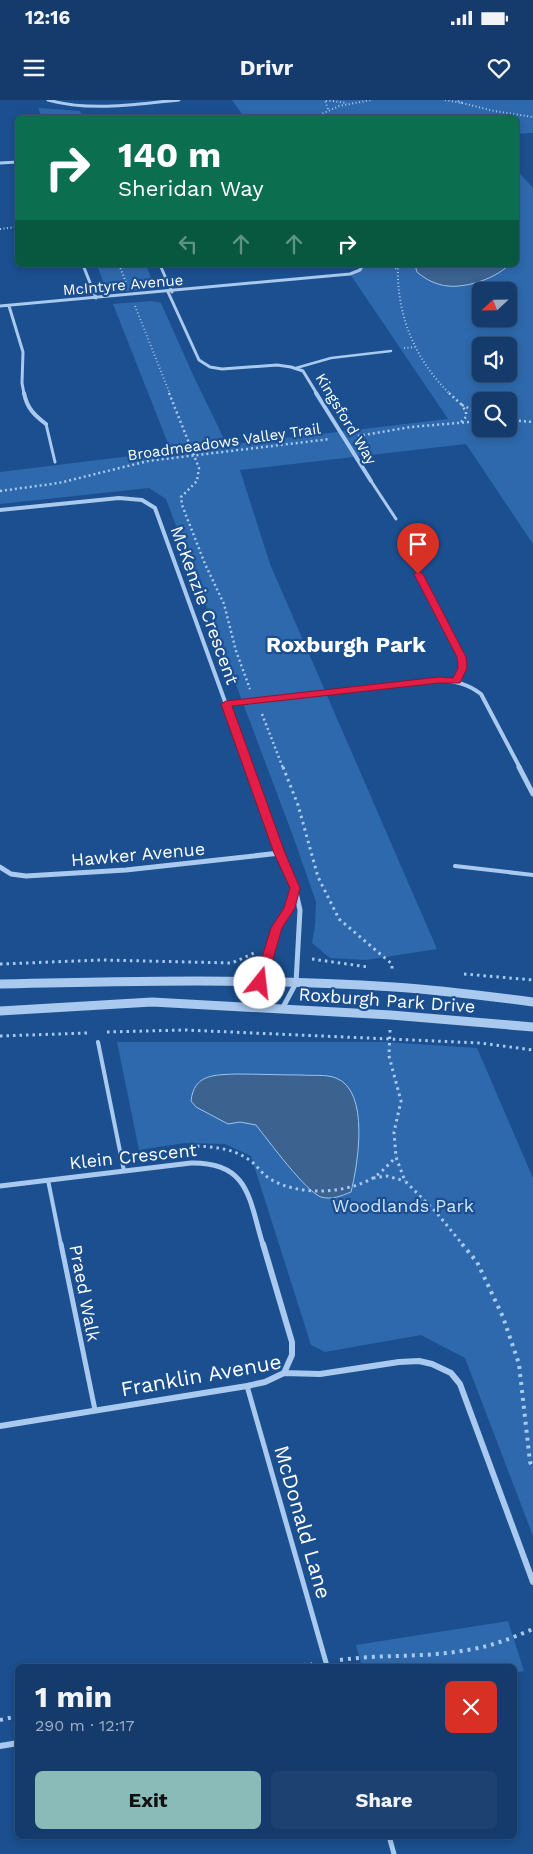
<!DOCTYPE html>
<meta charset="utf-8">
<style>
:root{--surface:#143b6b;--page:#1d4271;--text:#f1f3f6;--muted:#9dadc1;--line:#33557e;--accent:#8bbbb9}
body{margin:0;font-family:"Work Sans",sans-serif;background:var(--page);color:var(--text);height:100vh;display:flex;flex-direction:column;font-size:19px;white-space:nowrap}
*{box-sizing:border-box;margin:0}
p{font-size:16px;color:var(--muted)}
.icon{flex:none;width:28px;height:28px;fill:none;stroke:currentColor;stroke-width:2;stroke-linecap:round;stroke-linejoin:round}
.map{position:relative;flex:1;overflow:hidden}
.details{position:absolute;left:15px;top:1564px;width:502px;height:175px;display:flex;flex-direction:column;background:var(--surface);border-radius:8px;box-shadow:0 2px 8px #0003,0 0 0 1px var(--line)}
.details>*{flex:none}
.guide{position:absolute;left:15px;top:15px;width:504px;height:152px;border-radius:8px;box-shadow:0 2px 8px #0003,0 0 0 1px var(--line);background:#0b6e4f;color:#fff;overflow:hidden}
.needle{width:32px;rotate:248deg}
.controls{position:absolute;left:472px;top:182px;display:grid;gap:10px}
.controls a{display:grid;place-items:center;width:45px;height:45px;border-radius:8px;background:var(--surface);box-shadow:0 2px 8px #0003,0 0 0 1px var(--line);font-size:25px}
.pin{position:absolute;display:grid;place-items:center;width:42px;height:42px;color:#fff;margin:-51px -21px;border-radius:50% 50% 50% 0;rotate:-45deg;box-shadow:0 0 5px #0007}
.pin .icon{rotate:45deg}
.me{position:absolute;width:55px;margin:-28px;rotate:16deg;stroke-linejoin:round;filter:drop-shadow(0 0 4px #0008)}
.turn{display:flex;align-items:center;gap:18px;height:105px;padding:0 20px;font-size:22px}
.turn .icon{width:65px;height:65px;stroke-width:2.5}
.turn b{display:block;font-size:35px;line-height:42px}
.lanes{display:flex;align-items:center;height:48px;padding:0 20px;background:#0003;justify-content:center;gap:25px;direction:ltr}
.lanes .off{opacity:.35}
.round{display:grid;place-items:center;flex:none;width:52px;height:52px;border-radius:8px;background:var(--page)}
.headline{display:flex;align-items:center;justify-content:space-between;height:85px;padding:0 20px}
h1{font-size:30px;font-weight:700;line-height:38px}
.button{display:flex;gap:10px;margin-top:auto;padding:10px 20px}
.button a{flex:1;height:58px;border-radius:8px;background:var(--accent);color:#111;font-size:20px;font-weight:700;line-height:58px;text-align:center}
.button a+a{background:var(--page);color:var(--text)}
.status{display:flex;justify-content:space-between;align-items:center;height:35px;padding:0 25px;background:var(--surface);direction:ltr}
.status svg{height:14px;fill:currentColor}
header{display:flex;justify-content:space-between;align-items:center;height:65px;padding:0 20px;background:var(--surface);font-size:22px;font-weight:700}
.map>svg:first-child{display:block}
.green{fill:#2e69ad;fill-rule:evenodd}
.water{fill:#3c6290;stroke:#9cc4f0}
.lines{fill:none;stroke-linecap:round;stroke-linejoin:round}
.path-far3{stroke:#a9c9ee;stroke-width:2;stroke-dasharray:1 2.5;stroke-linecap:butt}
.path-far2{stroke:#a9c9ee;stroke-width:2.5;stroke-dasharray:2 3;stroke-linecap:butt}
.path-far1{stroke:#a9c9ee;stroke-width:3;stroke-dasharray:2.5 4;stroke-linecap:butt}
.path{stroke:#a9c9ee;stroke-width:4;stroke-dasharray:3 5;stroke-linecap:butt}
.service-far3{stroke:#a9c9ee;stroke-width:2.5}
.service-far2{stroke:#a9c9ee;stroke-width:3}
.service-far1{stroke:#a9c9ee;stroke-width:4}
.service{stroke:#a9c9ee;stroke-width:5}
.minor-far3{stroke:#a9c9ee;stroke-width:3}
.minor-far2{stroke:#a9c9ee;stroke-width:4}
.minor-far1{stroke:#a9c9ee;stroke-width:5}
.minor{stroke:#a9c9ee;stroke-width:6}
.tertiary{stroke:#a9c9ee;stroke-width:9}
.route{fill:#e11d48;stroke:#92132f}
.labels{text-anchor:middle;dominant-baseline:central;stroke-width:4.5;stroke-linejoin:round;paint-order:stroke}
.far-street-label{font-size:15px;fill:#fff;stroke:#1b4f8f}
.street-label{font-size:18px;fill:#fff;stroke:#1b4f8f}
.park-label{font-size:18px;fill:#cfe3fa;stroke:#1b4f8f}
.near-street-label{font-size:21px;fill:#fff;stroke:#1b4f8f}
.district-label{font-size:22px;font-weight:bold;fill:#fff;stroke:#1b4f8f}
</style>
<div class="status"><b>12:16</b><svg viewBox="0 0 49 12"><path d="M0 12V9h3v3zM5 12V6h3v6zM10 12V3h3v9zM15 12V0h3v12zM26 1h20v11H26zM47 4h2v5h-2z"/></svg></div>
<header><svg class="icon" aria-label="menu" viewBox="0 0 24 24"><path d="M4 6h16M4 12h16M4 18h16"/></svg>Drivr<svg class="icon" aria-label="heart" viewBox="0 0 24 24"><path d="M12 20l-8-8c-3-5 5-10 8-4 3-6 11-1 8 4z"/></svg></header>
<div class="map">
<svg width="533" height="1754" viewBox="0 0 533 1754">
<rect width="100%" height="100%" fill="#1b4f8f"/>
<path class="green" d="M232 0H533V33L516 34V18L244 17Z
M38 8 80 11 83 17H42Z
M516 69 533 88V444L466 344 240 370 270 464 437 849 366 860 330 858 312 843 315 825 316 802 293 736 166 399 149 388 0 404V372L171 351 113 204 152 201 161 203 194 277 227 345 448 319 350 174 359 170 363 165H516ZM481 191H509V219H481ZM481 246H509V274H481ZM481 301H509V329H481Z
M97 165H146L154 185C142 192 119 193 106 189Z
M117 942H386L477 948 533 1078V1436L465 1258 421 1235 325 1252 311 1245 251 1056 225 1044 185 1043 139 1050Z
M508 1521 524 1571 515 1573V1566H362L356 1545Z"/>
<path class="water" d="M516 131C533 167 474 189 448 186 436 185 425 179 417 172L415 165H516Z
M236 974C258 974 280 975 301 975 312 976 326 974 336 978 370 991 358 1064 351 1092 341 1096 332 1100 321 1097 306 1092 268 1040 256 1025L240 1022 228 1024 196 1007 191 1001C194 974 214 975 236 974Z"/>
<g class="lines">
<path class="path-far3" d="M445 0 462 3 456 0
M462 3 494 11 533 17
M328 9 325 0 347 3
M313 18 339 6 371 0
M0 129 18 127
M119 165 126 182
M389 165 397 169
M398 165C396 214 415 260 450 294
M135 206 170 294
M404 248 416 247"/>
<path class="path-far2" d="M169 293 199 368 197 381 181 397 182 405 205 464 224 504 236 551 250 589
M449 293 462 305
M509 320 533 322
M461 322 466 317V312L462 305 481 314
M358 336 411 327 481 321
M0 391 59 383 148 361 330 339
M262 614 283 668"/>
<path class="path-far1" d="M283 667 298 705 318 777 339 819 392 864V871
M312 859 368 867
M0 864 102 860 232 863 254 853
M464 874 533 880
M390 930 389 956 401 1001 394 1032 396 1057 405 1081 436 1112 463 1145
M107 932 185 930 480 943 533 950
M0 936 88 933
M197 1046C216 1047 236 1049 252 1062 259 1068 264 1076 272 1080 301 1096 344 1094 373 1078 382 1072 389 1064 396 1057
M373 1078 387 1076 405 1081"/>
<path class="path" d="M462 1144 477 1162 503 1217 519 1264 530 1362 533 1368
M340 1560C382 1554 425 1558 467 1550 490 1547 512 1538 533 1529
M295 1566 312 1564
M0 1620 18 1616"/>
<path class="service-far3" d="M296 268 331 258 391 251"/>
<path class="service-far2" d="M46 324 55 362
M371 381 396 419
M404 447 419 474"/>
<path class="service-far1" d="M455 766 533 775
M98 942 124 1071
M48 1080 61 1145"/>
<path class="service" d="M61 1144 95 1310
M247 1286 327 1566
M389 1736 394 1754"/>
<path class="minor-far3" d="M48 0C91 12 135 4 179 0
M0 63 18 62
M83 165 96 198
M160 165 172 192
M168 192 199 260 210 267 222 269 277 265 291 267 303 271 317 294
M0 206 350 174 360 170 363 165
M9 206 23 252 22 283 24 294"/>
<path class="minor-far2" d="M24 293C27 308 34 315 46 324
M316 293 371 381
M0 410 119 398 142 400 155 408 249 668
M419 474 461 557 463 568 456 581
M226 604 439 580C455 581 468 584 481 594L520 668"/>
<path class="minor-far1" d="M249 667 280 753 295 788 300 810 296 883 282 909
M519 667 533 694
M0 767 11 774 26 776 126 770 280 753
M254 909 277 828 290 808 294 791
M0 1086 191 1063C250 1062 249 1100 263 1145"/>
<path class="minor" d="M263 1144 292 1242V1255L284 1273
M0 1326 247 1286 265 1282 284 1273 320 1274 399 1262 419 1261 432 1264 451 1273 460 1284 533 1482
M0 1646 18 1643"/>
<path class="tertiary" d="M0 884C131 881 263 878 394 887 440 890 487 896 533 902
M0 911 152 902 391 915 533 927"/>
</g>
<path class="route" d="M418 471 423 474 466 557 467 568 460 583H439L232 606 285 753 300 788 295 808 282 828 266 883 260 886 256 885 254 883 271 828 284 808 290 788 274 753 221 604 226 601 439 577 453 578 458 568 457 557 414 474Z"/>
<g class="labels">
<g class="far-street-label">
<text transform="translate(123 185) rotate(-5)">McIntyre Avenue</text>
<text transform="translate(346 319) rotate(59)">Kingsford Way</text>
<text transform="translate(224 342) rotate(-8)">Broadmeadows Valley Trail</text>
</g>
<g class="street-label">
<text transform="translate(205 505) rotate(70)">McKenzie Crescent</text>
<text transform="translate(138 754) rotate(-5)">Hawker Avenue</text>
<text transform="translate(387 900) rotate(4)">Roxburgh Park Drive</text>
<text transform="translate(133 1056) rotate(-6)">Klein Crescent</text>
<text transform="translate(85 1193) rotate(79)">Praed Walk</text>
</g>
<g class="park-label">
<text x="403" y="1105">Woodlands Park</text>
</g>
<g class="near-street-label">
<text transform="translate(201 1275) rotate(-10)">Franklin Avenue</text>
<text transform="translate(303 1422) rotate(74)">McDonald Lane</text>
</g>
<g class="district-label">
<text x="346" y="544">Roxburgh Park</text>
</g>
</g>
</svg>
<div class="controls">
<a><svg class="needle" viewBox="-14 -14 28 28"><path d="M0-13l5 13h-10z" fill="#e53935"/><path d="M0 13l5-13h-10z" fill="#9dadc1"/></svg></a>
<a><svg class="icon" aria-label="sound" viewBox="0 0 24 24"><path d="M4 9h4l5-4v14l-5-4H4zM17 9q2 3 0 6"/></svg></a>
<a><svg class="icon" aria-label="search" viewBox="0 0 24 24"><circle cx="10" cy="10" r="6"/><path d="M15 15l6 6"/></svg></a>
</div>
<div class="pin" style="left:418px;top:474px;background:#d93025"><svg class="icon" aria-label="arrive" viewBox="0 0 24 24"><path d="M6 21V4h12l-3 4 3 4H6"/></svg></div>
<svg class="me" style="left:260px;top:883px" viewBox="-20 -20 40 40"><circle r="19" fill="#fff"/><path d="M0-13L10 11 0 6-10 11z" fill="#e11d48"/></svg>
<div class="guide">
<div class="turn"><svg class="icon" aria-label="right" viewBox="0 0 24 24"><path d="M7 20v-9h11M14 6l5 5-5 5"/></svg><div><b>140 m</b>Sheridan Way</div></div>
<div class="lanes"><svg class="icon off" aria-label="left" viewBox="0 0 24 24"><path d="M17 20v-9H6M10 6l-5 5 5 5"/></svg><svg class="icon off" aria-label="ahead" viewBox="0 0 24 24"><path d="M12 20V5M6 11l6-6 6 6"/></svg><svg class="icon off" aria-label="ahead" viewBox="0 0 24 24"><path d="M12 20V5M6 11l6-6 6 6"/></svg><svg class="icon" aria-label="right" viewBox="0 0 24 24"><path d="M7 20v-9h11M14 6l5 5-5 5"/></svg></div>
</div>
<section class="details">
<div class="headline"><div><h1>1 min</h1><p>290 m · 12:17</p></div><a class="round" style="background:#d93025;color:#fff"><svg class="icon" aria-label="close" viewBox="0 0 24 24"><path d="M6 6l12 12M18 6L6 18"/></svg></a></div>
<div class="button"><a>Exit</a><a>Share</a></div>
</section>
</div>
